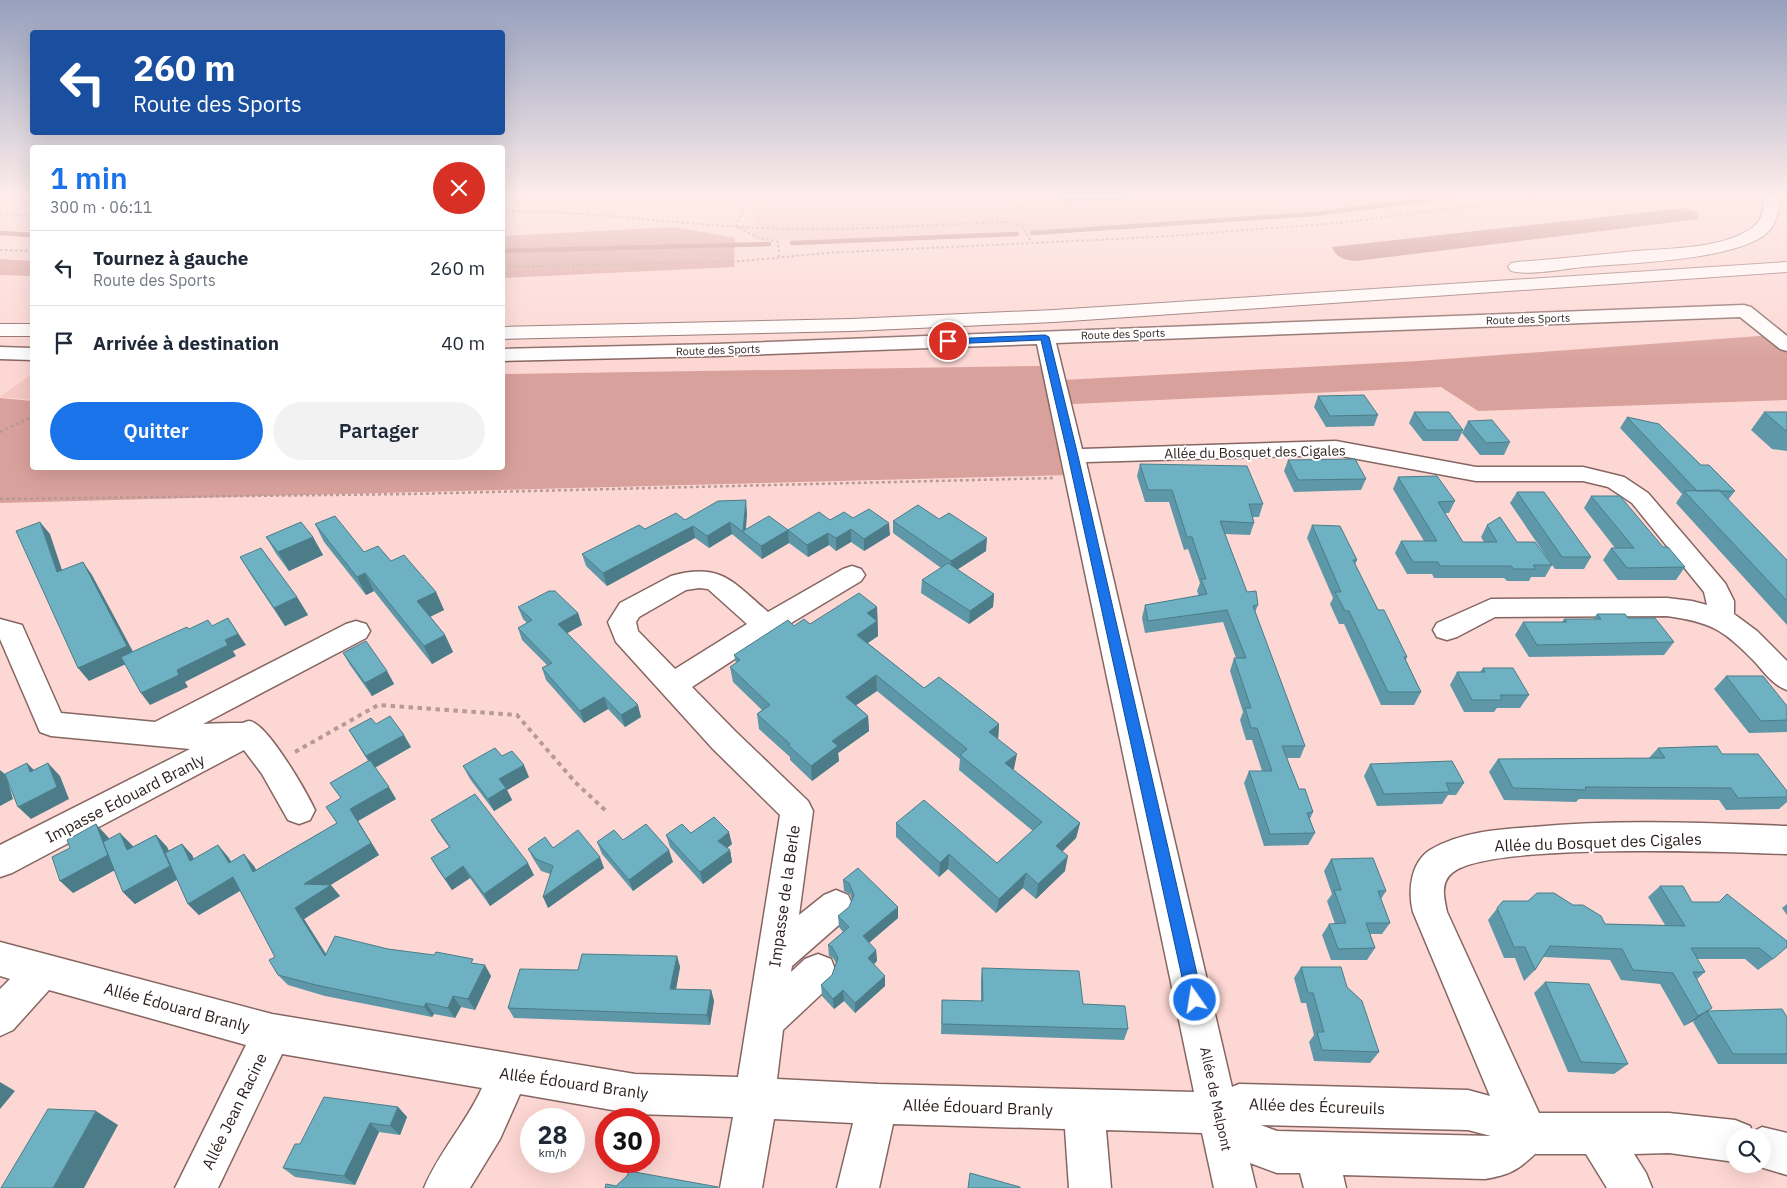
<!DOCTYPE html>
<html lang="fr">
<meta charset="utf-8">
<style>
:root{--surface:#fff;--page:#f2f2f3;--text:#1f2937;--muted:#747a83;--line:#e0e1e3;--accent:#1a73e8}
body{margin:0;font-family:"IBM Plex Sans",sans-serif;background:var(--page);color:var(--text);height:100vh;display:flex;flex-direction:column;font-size:19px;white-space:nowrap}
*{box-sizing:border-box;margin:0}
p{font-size:16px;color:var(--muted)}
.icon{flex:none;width:28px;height:28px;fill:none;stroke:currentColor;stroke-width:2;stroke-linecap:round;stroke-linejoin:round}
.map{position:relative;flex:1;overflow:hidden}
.side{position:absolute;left:30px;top:145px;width:475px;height:325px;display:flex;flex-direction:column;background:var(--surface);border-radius:5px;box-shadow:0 5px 20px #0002}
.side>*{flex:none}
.guide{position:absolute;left:30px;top:30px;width:475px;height:105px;border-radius:5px;box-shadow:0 5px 20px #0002;background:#1a4fa0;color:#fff;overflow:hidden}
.buttons{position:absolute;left:1726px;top:1128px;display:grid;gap:10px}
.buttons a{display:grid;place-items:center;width:45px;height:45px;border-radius:50%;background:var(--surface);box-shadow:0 5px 20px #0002;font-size:25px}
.speed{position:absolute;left:520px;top:1108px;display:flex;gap:10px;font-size:25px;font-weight:700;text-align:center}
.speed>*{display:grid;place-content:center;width:65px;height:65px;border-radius:50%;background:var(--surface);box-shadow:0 5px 20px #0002;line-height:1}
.speed small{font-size:12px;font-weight:400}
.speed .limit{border:8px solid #d22;background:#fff;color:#111}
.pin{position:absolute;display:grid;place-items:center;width:42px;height:42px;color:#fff;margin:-21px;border:2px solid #fff;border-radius:50%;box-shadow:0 1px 5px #0007}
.me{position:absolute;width:55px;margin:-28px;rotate:347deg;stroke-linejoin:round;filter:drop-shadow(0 0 4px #0008)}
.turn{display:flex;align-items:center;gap:18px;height:105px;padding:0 20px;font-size:22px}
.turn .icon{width:65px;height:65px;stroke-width:2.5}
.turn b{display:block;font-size:35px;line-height:42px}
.round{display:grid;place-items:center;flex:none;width:52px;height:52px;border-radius:26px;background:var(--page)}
.head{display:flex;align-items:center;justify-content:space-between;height:85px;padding:0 20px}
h1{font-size:30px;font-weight:600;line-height:38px;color:var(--accent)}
.button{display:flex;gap:10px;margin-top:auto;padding:10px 20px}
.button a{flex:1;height:58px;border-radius:30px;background:var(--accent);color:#fff;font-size:20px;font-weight:600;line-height:58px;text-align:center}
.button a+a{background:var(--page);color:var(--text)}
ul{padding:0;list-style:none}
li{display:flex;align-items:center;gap:15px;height:75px;padding:0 20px;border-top:1px solid var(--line)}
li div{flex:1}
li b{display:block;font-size:19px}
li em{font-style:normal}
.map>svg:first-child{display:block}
.built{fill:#f5c8c3}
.green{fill:#d9a19b}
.water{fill:#bc827c}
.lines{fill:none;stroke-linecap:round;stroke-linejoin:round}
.stream{stroke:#bc827c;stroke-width:4.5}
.minor-casing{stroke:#866662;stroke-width:3}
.highway-casing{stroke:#866662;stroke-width:2}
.path-far2{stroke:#b79a96;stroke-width:2;stroke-dasharray:2.5 2.5;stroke-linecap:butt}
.path-far1{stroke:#b79a96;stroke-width:2.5;stroke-dasharray:3 3;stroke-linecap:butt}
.path{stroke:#b79a96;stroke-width:4;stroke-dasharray:4.5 4.5;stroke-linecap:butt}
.minor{fill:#fff;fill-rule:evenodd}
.highway{fill:#fff;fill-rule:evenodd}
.wall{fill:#5e98a8}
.shaded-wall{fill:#4c7c88}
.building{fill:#6db1c3;stroke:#4c7c88}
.route{fill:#1a73e8;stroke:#114b97}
.labels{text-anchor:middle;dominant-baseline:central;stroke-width:4;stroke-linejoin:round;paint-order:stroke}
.far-street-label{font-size:11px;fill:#2b1e1c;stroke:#fff}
.street-label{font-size:14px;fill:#2b1e1c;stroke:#fff}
.near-street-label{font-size:16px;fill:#2b1e1c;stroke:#fff}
</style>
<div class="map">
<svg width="1787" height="1188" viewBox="0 0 1787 1188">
<rect width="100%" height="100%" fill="#fdd7d3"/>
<path class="built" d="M756 196H1470L1317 214 943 239 754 240Z
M32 374V400L0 397Z"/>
<path class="green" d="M674 227 735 238 734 267 503 278V236Z
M0 259 32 261V276L0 275Z
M1787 334V400L1478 411 1441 387 1051 405 1069 475 0 503V398L32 401V468H502L503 374 1040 366 1045 381 1418 361Z"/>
<path class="water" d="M1684 208 1696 212 1699 219 1356 261C1345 260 1336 258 1332 247Z"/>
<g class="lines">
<path class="stream" d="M0 233 32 235
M1032 233 1314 214 1457 196
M792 243 1017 234
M502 251 769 244"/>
<g class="minor-casing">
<path id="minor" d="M1744 305 1751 307 1787 336V351L1780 349 1740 317 1056 343 1082 449 1336 441 1476 467H1583L1616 475 1624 477 1648 493 1725 583 1734 601V614L1757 631 1787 661V690C1773 685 1765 673 1755 662 1724 630 1711 622 1667 616L1495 617 1457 637 1447 640 1437 637 1433 630 1437 623 1491 599 1667 598 1692 601 1707 605 1704 592 1632 503 1608 487 1583 481H1476L1336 455 1086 462 1232 1087 1239 1084 1468 1090 1490 1096 1413 912C1408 892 1410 863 1430 850 1460 832 1499 829 1533 827 1617 819 1703 823 1787 826V854C1731 852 1488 842 1452 873 1440 883 1444 898 1447 912L1539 1113H1669L1735 1120 1750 1126 1752 1132 1762 1127 1787 1133V1175L1750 1164H1762V1136H1735V1162L1669 1153 1634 1154 1646 1173 1652 1188H1607L1586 1154H1535C1517 1171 1509 1175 1485 1179L1343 1175 1346 1188H1304L1300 1173H1277L1250 1163 1256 1188H1214L1202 1133 1106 1130 1111 1188H1069L1065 1129 893 1124 879 1188H837L853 1123 774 1119 762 1188H720L733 1117 635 1114 520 1094 500 1139 470 1188H424C439 1152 466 1123 482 1088L282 1054 218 1188H175L246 1045 49 990 13 1030 0 1036V989L10 979 0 976V942L272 1014 635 1074 738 1077 780 815 713 749 616 642 608 622 620 603 671 576C721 562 733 582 768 612L843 569 852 566 861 569 865 575 861 581 776 632 692 687 735 731 808 801 813 811 799 915 824 895 836 890 848 895 853 906 848 917 792 966 791 972 805 959 818 954 831 959 836 972 831 985 783 1030 777 1079 878 1084 1194 1092 1037 344 717 356 502 361V349L717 344ZM699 588 708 589 747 624 675 669 638 631 636 622 639 617 686 590ZM1261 1125 1468 1130 1491 1136 1277 1131Z
M0 347 32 348V360L0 359Z
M0 619 22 625 61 713 155 722 346 624 356 621 366 624 370 631 366 638 203 724C216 723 229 723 242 723 244 723 247 721 249 721 267 722 307 793 315 810L310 820 299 824 288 820 262 774 244 750 12 873 0 877V845L190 749 51 736 40 732 0 639Z"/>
</g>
<g class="highway-casing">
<path id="highway" d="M1763 196H1779C1780 210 1777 224 1766 234 1732 261 1627 263 1583 267 1562 269 1530 276 1511 271L1508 267 1511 263 1517 262C1556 259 1596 255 1635 251 1670 248 1724 249 1753 227 1763 220 1764 207 1763 196Z
M1787 262V272L1054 322 851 331 502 339V327L851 319 1054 310Z
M0 324H32V336H0Z"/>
</g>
<path class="path-far2" d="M744 196V208L736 226 759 238 778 242 779 257
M502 211C588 211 673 224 759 228 841 232 923 225 1005 222L1022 226 1032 243
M0 214 32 216
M0 250 32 251
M502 267 742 261 826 253 1156 237 1337 223 1553 196"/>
<path class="path-far1" d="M0 432 32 417
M0 499 411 494 1055 478"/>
<path class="path" d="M295 752 378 705 517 715 575 782 607 812"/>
<use href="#minor" class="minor"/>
<use href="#highway" class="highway"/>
</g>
<path class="wall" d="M1062 196H1125L1124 200 1065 201Z
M1318 396 1378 415 1374 426 1326 427 1314 407Z
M1414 412 1463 430 1458 441H1423L1409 423Z
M1764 412H1787V451L1772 449 1751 430Z
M1627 417 1701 465 1735 491 1728 500 1787 560V625L1676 503 1682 494 1620 428Z
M1468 421 1510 442 1504 455H1480L1462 433Z
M1288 460 1366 479 1361 490 1294 492 1284 471Z
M1140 464 1263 504 1259 517H1253L1254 523 1250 535 1225 534 1247 592 1258 605 1255 612 1305 746 1300 758H1287L1299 789 1313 812 1310 819 1315 833 1308 845 1264 846 1244 783 1249 771H1262L1252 740H1246L1240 720 1243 712 1230 671 1234 658H1236L1223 622 1145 633 1142 618 1145 605 1199 596 1197 591 1200 583 1188 549 1184 550 1169 502H1145L1137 476Z
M1398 477 1455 501 1449 513H1445L1463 542H1484L1481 537 1487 525 1517 542 1552 565 1510 503 1517 492 1591 557 1584 569H1555L1552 565 1545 577H1531L1529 581H1507L1504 578H1434L1432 574H1407L1395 553 1401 541H1424L1393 489Z
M1591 496 1663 547 1685 567 1676 580H1618L1603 560 1611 548H1615L1584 508Z
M747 513 746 529 788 530 830 520 853 518 890 535 864 551 851 542 836 551 829 545 808 557 789 543 762 559 732 534 709 548 695 538 607 586 586 566 582 554 645 529 685 520Z
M893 521 986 551 957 570 994 594 993 607 969 624 921 593 922 580 941 568 893 533Z
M315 524 364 552 391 561 436 592 444 610 430 616 445 635 453 652 432 664 374 591 366 595 324 542Z
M1312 525 1357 560 1355 565 1378 610 1407 657 1406 660 1421 692 1414 705H1381L1344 624H1339L1330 604 1333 598 1307 538Z
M266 537H313L323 555 289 571 277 555Z
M240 557 297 597 308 615 285 626 251 575Z
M518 607 578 613 582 625 567 633 641 717 625 727 608 709 584 723 546 680 542 668 547 665 522 640 518 628 527 623 523 619Z
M877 607 878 636 868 643 924 688 999 724 998 739 1014 769 1013 770 1080 823 1076 838 1062 851 1065 871 1036 899 1023 888 996 913 948 869 939 877 896 837V823L997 863 1033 831 959 770 960 759 877 691 856 705 868 716 869 731 838 753 839 761 812 781 790 760V757L759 729 757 714 762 710 733 682 730 667 736 663 734 655 794 626 810 624Z
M1597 614 1628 618 1674 642 1664 655 1529 657 1515 635 1523 622H1562L1564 619H1593Z
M343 653 387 671 394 684 372 696 350 665Z
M1483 668 1529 695 1520 708H1497L1494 712H1464L1450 685 1457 672H1480Z
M1726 676 1787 706V732L1749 733 1714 689Z
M376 724 411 747 375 768 396 799 358 821 379 855 330 885 340 896 304 919 326 954 388 949 475 964 491 976 475 1010 461 1007 455 1018 434 1014 432 1017 325 996 288 985 278 975 275 957 240 891 199 915 188 904 177 880 135 904 123 892 115 870 73 893 108 837 109 839 132 845 133 847 156 835 167 847 169 851 182 844 192 855 194 859 218 845 228 857 231 861 254 866 256 870 337 823 341 799 368 761 349 730Z
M1658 748 1722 754 1787 791V802L1779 809 1726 810 1719 800 1579 799 1576 802 1504 800 1489 772 1498 759 1649 758Z
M502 756 529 777 507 790 512 800 494 811 470 779 463 766Z
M1370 764 1464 783 1456 795H1448L1442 804 1377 806 1364 776Z
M431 820 534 875 490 906 470 878 452 890 438 870 431 858 449 847 438 832Z
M691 833 732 844 727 848 730 850 732 862 703 884 670 847 666 835Z
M623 840 673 862 633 891 602 854 597 842Z
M553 848 604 868 548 908 550 874 541 871 534 860 528 849Z
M1331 859 1386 891 1381 899 1390 923 1382 934H1370L1375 948 1367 960H1331L1322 935 1329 924H1335L1327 901 1332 894 1324 871Z
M858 868 898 918 869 943 876 950 877 961 874 964 885 986 855 1013 844 1001 834 1009 822 996 821 985 832 975 836 963 833 958 829 956 828 945 843 932 839 927 838 916 849 907 852 900 850 894 844 891 843 880Z
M1660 886 1692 902H1719L1773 959 1758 970 1745 959H1697L1705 972 1697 979 1708 1011 1787 1017V1064H1718L1693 1022 1695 1020 1684 1026 1660 984 1621 980 1610 960 1543 957 1535 970 1524 981 1515 958H1504L1488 920 1503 901 1605 924 1665 925 1648 897Z
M1787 904V915L1782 908Z
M677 956 680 967 676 989 711 990 714 1001 710 1025 514 1018 508 1008 578 970Z
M1301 967 1347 987 1379 1052 1370 1063 1314 1061 1309 1042 1314 1035 1306 1003H1301L1294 978Z
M982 968 1083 1004 1128 1029 1124 1040 941 1034 942 1000 981 1001V979Z
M1545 982 1628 1064 1614 1074 1568 1072 1534 993Z
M398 1107 407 1117 400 1135 379 1132 355 1185 295 1177 283 1168 300 1144Z"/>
<path class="shaded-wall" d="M746 500 747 513 745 534 743 531Z
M40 522 50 534 67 585 57 572Z
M730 522 732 534 709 548 707 536Z
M889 523 890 535 864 551V539Z
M693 526 695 538 607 586 603 573Z
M851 529V542L836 551V538Z
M788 530 789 543 762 559 761 546Z
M828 533 829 545 808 557 807 545Z
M313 537 323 555 289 571 278 552Z
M987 538 986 551 950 574 951 561Z
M83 562 92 575 137 659 89 681 78 668Z
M365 573 374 591 366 595 357 577Z
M436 592 444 610 426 619 417 601Z
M994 594 993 607 969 624 970 611Z
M297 597 308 615 285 626 274 608Z
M877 607 878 636 857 650V635L867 613Z
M578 613 582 625 562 636 558 624Z
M228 618 246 645 233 651 236 656 185 682 188 687 150 705 141 693 225 640Z
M445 635 453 652 432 664 424 646Z
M387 671 394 684 372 696 365 683Z
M876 675 877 691 846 712V697Z
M604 697 608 709 584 723 580 711Z
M638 705 641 717 625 727 621 715Z
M868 716 869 731 838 753 839 761 812 781 811 766 832 741Z
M999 724 998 740 989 732Z
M404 735 411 747 374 768 366 756Z
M1017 754 1014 769 1003 779 1005 763Z
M27 763 39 775 30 772Z
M48 763 60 776 69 799 31 819 18 807Z
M524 765 529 777 507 790 512 800 494 811 488 799 499 779Z
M0 770 6 775 13 799 0 806Z
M389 787 396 799 358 821 379 855 313 896 304 884 350 809Z
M1080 823 1076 838 1053 861 1056 846Z
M96 824 108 837 120 867 73 893 60 881Z
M729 832 732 844 721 853 718 841Z
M120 833 132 845 139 862 127 850Z
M156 835 167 847 181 877 135 904 123 892Z
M182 844 192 855 200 873 190 861Z
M218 845 228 857 239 874 229 863Z
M669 850 673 862 633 891 629 880Z
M730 850 732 862 703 884 700 872Z
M244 854 254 866 263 883 253 872Z
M949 854 948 869 939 877 940 863Z
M1068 856 1065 871 1036 899 1038 884Z
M600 857 604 868 548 908 543 897Z
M528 863 534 875 490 906 484 894Z
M463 866 470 878 452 890 445 879Z
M1026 873 1023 888 996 913 999 899Z
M233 877 243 889 199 915 188 904Z
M331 885 340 896 304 919 334 967 325 956 295 908Z
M898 907V918L864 947 863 936Z
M876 950 877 961 868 969V958Z
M677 956 680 967 674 1000 670 989Z
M485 965 491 976 475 1010 468 999Z
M885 976V986L855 1013V1003Z
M711 990 714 1001 710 1025 707 1015Z
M843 990 844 1001 834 1009 833 999Z
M453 996 461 1007 455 1018 448 1008Z
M426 1003 434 1014 432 1017 424 1007Z
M1712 1008 1695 1020 1684 1026 1698 1016Z
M0 1082 15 1091 0 1109Z
M398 1107 407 1117 400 1135 390 1126Z
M96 1111 118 1125 84 1188H53Z
M370 1123 379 1132 355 1185 344 1176Z"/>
<path class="building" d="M1364 395 1378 415 1330 416 1318 396Z
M1414 412H1449L1463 430H1427Z
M1764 412H1787V431H1786Z
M1627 417 1659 424 1701 465H1709L1735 491H1697Z
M1492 420 1510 442 1486 443 1468 421Z
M1355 459 1366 479 1298 480 1288 460Z
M1140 464 1247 466 1263 504H1249L1254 523 1220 521 1247 592 1256 591 1258 605 1253 606 1305 746H1282L1299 789H1305L1313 812 1307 813 1315 833 1270 834 1249 771H1272L1257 728H1251L1245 708H1251L1234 658H1246L1227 610 1148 621 1145 605 1207 594 1201 579H1206L1192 537H1187L1172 490H1148Z
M1437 476 1455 501 1438 502 1463 542H1497L1487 525 1500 517 1517 542H1535L1552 565H1533L1536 569H1514L1511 566H1440L1438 562H1413L1401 541H1437L1398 477Z
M1719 490 1787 560V601L1684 491Z
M1517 492H1544L1591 557H1562Z
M1591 496H1620L1663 547H1668L1685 567 1627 568 1611 548H1634Z
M746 500 743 531 769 516 788 530 819 512 830 520 844 512 853 518 869 509 889 523 864 539 851 529 836 538 828 533 807 545 788 530 761 546 730 522 707 536 693 526 603 573 582 554 639 525 645 529 676 513 685 520 718 501Z
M918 505 939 519 949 513 987 538 951 561 893 521Z
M335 516 364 552 378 546 391 561 404 555 436 592 417 601 445 635 424 646 365 573 357 577 315 524Z
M40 522 57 572 83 562 127 646 78 668 16 531Z
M301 522 313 537 278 552 266 537Z
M1312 525 1340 526 1357 560H1353L1378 610H1384L1407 657H1404L1421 692H1388L1349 611H1345L1335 592H1341Z
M261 548 297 597 274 608 240 557Z
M948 563 994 594 970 611 922 580Z
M549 591H555L578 613 558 624 638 705 621 715 604 697 580 711 542 668 552 663 518 628 532 620 518 607Z
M859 593 877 607 867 613 877 621 857 635 924 688 939 677 999 724 989 732 1017 754 1005 763 1080 823 1056 846 1068 856 1038 884 1026 873 999 899 949 854 940 863 896 823 924 800 997 863 1042 822 960 755 967 749 876 675 846 697 868 716 832 741 838 746 811 766 788 745 790 744 757 714 770 705 730 667 740 660 734 655 788 620 794 626 804 619 810 624Z
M1597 614H1625L1628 618H1655L1674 642 1537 645 1523 622H1567L1564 619H1601Z
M228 618 238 634 225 640 228 645 177 670 179 675 141 693 121 657 187 627 189 629 208 620 212 626Z
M366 641 387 671 365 683 343 653Z
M1483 668H1513L1529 695H1500L1502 700H1472L1457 672H1485Z
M1726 676H1763L1787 706V720L1761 721Z
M390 716 404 735 366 756 349 730 371 718 376 724Z
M1717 746 1722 754H1758L1787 791V797L1738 798 1731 788 1585 787 1586 790 1513 788 1498 759 1665 758 1658 748Z
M495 748 502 756 512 751 524 765 499 779 506 788 488 799 463 766Z
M370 760 389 787 350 809 371 843 304 884 331 885 295 908 325 956 335 936 388 949 434 955 436 952 473 959 471 963 485 965 468 999 453 996 448 1008 426 1003 424 1007 407 1004 316 985 278 975 269 960 275 957 233 877 188 904 165 853 182 844 190 861 218 845 229 863 244 854 253 872 337 823 326 807 341 798 330 783Z
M1452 761 1464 783H1446L1450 792 1384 794 1370 764Z
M27 763 30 772 48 763 57 787 18 807 5 774Z
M475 794 528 863 484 894 463 866 445 879 431 858 450 847 431 820Z
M714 817 729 832 718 841 730 850 700 872 666 835 682 824 691 833Z
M96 824 108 855 60 881 52 857 70 848 67 840Z
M646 824 669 850 629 880 597 842 614 830 623 840Z
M578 830 600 857 543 897 553 866 536 859 528 849 545 837 553 848Z
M120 833 127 850 156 835 170 866 123 892 103 842Z
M1373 858 1386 891H1378L1390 923H1366L1375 948 1338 949 1329 924 1346 923 1334 890H1341L1331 859Z
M858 868 898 907 863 936 876 950 868 958 885 976 855 1003 843 990 833 999 821 985 832 975 838 958 832 947 828 945 849 927 838 916 849 907 854 895 849 883 843 880Z
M1660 886H1683L1692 902H1719L1727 894 1787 941V947L1773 959 1759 948H1691L1705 972H1693L1712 1008 1698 1016 1673 973 1633 970 1622 949 1550 946 1535 970 1525 947H1514L1497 908 1503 901H1528L1537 893H1554L1573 905H1583L1601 916 1605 924 1685 926Z
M582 954 677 956 670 989 711 990 707 1015 508 1008 520 969 578 970Z
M1301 967H1341L1347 987 1362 1001 1379 1052 1322 1050 1317 1032H1324L1313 993H1308Z
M982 968 1079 971 1083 1004 1125 1006 1128 1029 942 1024V1000L983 1001Z
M1545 982 1589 984 1628 1064 1581 1062Z
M1782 1009 1787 1017V1054H1733L1707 1011Z
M324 1097 398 1107 390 1126 370 1123 344 1176 283 1168 295 1144H300Z
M48 1109 96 1111 53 1188H1Z
M629 1171 718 1187 717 1188H605L606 1184 616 1186 627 1176Z
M970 1173 1020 1187V1188H968Z"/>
<linearGradient id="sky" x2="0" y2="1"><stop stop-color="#96a0bd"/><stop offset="0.54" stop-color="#feedeb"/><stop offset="1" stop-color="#feedeb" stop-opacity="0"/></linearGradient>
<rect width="1787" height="362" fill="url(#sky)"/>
<path class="route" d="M1045 335 1049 337 1078 456 1203 1000 1200 1006 1195 1008 1189 1006 1187 1000 1068 456 1041 340 948 344 944 341 948 339Z"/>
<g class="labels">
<g class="far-street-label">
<text transform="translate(1528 319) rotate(-2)">Route des Sports</text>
<text transform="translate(1123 334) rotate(-2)">Route des Sports</text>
<text transform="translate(718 350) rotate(-2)">Route des Sports</text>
</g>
<g class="street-label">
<text transform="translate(1255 452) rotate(-1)">Allée du Bosquet des Cigales</text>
<text transform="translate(1216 1099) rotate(78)">Allée de Malpont</text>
</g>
<g class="near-street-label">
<text transform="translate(125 798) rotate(-27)">Impasse Edouard Branly</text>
<text transform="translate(1598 842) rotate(-2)">Allée du Bosquet des Cigales</text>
<text transform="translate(784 896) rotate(-82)">Impasse de la Berle</text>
<text transform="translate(177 1007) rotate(15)">Allée Édouard Branly</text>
<text transform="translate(574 1083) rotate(8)">Allée Édouard Branly</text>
<text transform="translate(1317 1106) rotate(2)">Allée des Écureuils</text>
<text transform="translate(978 1107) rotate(2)">Allée Édouard Branly</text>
<text transform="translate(234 1111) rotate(-64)">Allée Jean Racine</text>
</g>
</g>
</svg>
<div class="buttons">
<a><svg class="icon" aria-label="search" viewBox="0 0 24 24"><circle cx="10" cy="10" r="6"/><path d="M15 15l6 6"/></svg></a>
</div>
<div class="speed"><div>28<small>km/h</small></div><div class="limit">30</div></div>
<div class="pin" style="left:948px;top:341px;background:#d93025"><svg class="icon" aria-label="arrive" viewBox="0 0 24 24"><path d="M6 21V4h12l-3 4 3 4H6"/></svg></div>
<svg class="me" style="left:1195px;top:1000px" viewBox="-20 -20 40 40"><circle r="17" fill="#1a73e8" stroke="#fff" stroke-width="3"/><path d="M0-11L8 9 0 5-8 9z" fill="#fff"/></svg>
<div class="guide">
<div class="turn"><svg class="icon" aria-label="left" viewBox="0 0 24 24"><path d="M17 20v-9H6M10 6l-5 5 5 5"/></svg><div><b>260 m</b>Route des Sports</div></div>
</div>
<section class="side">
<div class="head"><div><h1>1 min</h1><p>300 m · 06:11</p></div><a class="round" style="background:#d93025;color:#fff"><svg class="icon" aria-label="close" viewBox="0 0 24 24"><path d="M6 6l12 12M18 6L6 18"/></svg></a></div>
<ul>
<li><svg class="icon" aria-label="left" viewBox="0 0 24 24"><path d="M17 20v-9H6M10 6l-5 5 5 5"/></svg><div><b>Tournez à gauche</b><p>Route des Sports</p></div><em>260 m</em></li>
<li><svg class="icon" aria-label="arrive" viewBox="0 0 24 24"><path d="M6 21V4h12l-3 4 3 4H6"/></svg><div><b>Arrivée à destination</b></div><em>40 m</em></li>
</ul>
<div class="button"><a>Quitter</a><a>Partager</a></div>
</section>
</div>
